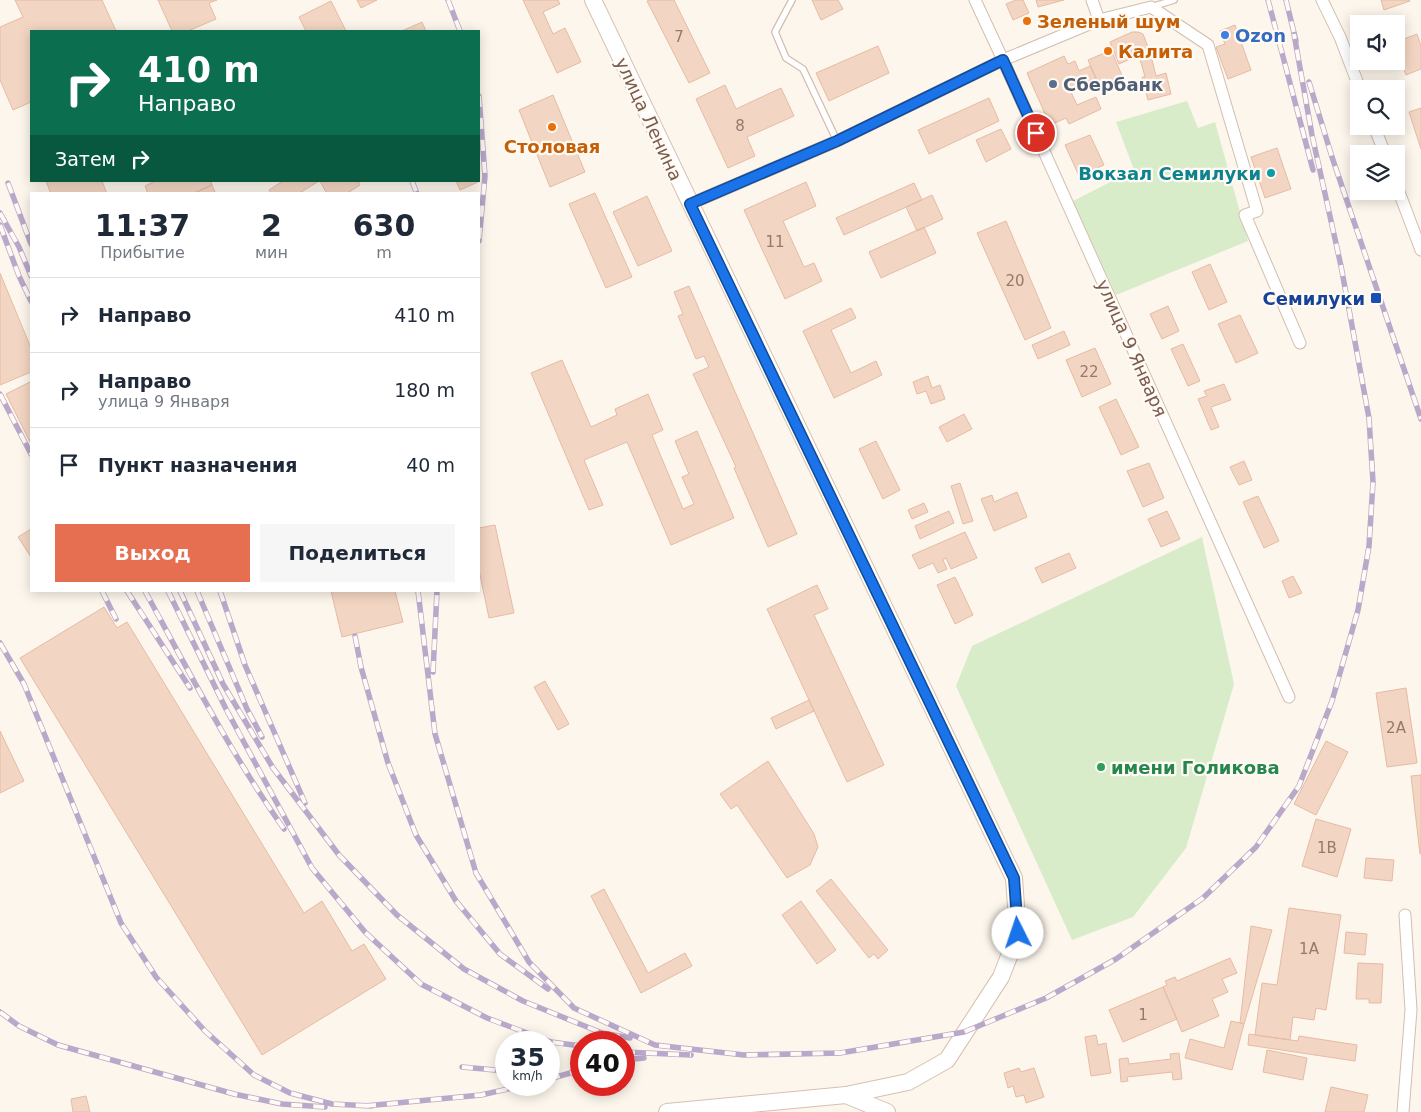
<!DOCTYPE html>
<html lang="ru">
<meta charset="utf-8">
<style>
:root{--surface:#fff;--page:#f6f6f7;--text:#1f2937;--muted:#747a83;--line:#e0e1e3;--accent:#e76f51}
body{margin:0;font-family:"DejaVu Sans",sans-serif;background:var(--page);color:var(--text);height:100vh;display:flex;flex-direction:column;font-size:19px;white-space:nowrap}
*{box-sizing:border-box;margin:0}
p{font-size:16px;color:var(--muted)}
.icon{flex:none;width:28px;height:28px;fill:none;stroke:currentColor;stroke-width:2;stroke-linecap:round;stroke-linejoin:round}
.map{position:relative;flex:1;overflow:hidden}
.details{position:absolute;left:30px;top:192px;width:450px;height:400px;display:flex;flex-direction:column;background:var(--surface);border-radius:0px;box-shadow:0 2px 12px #0003}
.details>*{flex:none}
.top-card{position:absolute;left:30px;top:30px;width:450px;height:152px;border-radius:0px;box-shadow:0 2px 12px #0003;background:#0b6e4f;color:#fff;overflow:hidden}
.buttons{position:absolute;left:1350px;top:15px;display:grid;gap:10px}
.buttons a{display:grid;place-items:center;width:55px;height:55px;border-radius:0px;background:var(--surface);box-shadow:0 2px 12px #0003;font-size:25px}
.speed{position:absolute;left:495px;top:1031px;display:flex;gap:10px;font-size:25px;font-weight:700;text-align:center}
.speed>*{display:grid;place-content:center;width:65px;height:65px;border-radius:50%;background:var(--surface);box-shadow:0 2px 12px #0003;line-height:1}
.speed small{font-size:12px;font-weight:400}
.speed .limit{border:8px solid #d22;background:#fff;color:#111}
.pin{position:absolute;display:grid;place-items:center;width:42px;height:42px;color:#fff;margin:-21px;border:2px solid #fff;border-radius:50%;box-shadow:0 1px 5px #0007}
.me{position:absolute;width:55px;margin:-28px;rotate:356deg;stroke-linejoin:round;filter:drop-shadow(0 0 4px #0008)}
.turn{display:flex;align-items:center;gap:18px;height:105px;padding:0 25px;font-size:22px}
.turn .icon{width:65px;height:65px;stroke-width:2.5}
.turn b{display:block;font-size:35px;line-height:42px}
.then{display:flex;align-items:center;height:48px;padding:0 25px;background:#0003;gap:10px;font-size:19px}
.eta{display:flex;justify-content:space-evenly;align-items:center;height:85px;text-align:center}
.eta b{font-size:30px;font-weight:700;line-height:35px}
.primary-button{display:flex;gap:10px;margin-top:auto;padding:10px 25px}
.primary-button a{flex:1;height:58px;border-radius:0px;background:var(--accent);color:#fff;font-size:20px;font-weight:700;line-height:58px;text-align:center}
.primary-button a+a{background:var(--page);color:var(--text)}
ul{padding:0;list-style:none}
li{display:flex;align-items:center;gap:15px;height:75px;padding:0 25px;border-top:1px solid var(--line)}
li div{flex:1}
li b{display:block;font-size:19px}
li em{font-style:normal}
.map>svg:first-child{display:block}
.green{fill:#d8ecc9}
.building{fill:#f3d5c3;stroke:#e6bba3}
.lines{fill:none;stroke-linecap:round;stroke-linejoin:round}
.lane-casing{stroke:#d1beb0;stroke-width:8}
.street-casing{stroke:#d1beb0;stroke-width:13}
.secondary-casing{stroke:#d6c0b0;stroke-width:18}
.lane{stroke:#fff;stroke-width:5.5}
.street{stroke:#fff;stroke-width:11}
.secondary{stroke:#fff;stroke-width:16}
.rail-casing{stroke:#b9a8c9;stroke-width:5.5}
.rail{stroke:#fffaf3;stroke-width:4;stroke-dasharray:11;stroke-linecap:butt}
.route-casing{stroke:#114b97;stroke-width:12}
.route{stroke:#1a73e8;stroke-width:9}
.food-dot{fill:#e8710a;stroke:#fffaf3;stroke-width:2}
.shop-dot{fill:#3f7fe0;stroke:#fffaf3;stroke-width:2}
.service-dot{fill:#5c6f8a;stroke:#fffaf3;stroke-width:2}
.culture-dot{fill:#0f9aa8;stroke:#fffaf3;stroke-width:2}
.transit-dot{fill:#1a4fb4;stroke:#fffaf3;stroke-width:2}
.leisure-dot{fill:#2e9e5b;stroke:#fffaf3;stroke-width:2}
.labels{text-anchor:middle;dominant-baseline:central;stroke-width:4.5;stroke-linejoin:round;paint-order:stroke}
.number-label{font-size:15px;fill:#987a6a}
.food-label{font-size:18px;font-weight:bold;fill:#c56008;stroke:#fffaf3;text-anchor:start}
.shop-label{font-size:18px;font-weight:bold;fill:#366cbe;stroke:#fffaf3;text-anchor:start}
.service-label{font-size:18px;font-weight:bold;fill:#4e5e75;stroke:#fffaf3;text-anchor:start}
.street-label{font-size:18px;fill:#7a5c4d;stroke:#fffaf3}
.culture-label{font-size:18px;font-weight:bold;fill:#0d838f;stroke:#fffaf3;text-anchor:end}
.transit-label{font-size:18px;font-weight:bold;fill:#164399;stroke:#fffaf3;text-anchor:end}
.leisure-label{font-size:18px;font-weight:bold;fill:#27864d;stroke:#fffaf3;text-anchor:start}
</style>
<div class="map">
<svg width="1421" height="1112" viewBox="0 0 1421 1112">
<rect width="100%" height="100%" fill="#fdf6ec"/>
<path class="green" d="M1187 101 1198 128 1215 122 1248 241 1116 295 1073 201 1134 170 1116 122Z
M1202 537 1234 684 1186 848 1133 917 1072 940 956 686 972 646Z"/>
<path class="building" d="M15 0H102L116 31H31V102L13 110 0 80V27L23 17Z
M158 0H217L209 3 216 19 188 31H172Z
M357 0H377L361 8Z
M523 0H558L560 4 543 12 553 34 565 28 581 62 557 73Z
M649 0H674L710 73 689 83 647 1Z
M812 0H838L843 9 821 20Z
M1016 0H1023L1029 13 1013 20 1006 4Z
M1036 0H1064L1038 7Z
M1381 0H1409L1410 1 1384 10Z
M331 1 346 31H306L299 17Z
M422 22 426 31H402Z
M1235 25 1251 70 1228 79 1216 47 1225 44 1220 31Z
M1132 32H1138L1143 34 1150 52 1156 76 1166 73 1171 94 1148 100 1142 77H1145L1139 55 1119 64 1110 42Z
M1417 34 1421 46V69L1406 75 1396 47V42Z
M878 46 889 73 829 101 816 73Z
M1111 50 1124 80 1101 90 1088 60Z
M1064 56 1068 64 1075 61 1079 71 1090 66 1096 78 1070 90 1077 105 1096 97 1101 109 1069 124 1066 118 1050 125 1027 73Z
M725 85 736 109 781 88 794 116 747 137 755 156 728 168 696 99Z
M553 95 585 172 550 187 519 110Z
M989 98 999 121 929 154 918 130Z
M1421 108V149L1409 112Z
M1001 129 1011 149 986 162 976 140Z
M1090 135 1104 165 1079 176 1065 145Z
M1277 148 1291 189 1265 198 1251 157Z
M46 181H102L107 194H51Z
M155 181H211L212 185 192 194H148L145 186Z
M283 181H319L298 194H272L269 190Z
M320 181H358L360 185 346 194H327Z
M456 181H477L478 182 460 190Z
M806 182 816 206 783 221 804 267 814 263 822 281 785 299 744 210Z
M914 183 922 200 844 235 836 218Z
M212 185 216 194H192Z
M595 193 632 277 606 288 569 204Z
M932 195 943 219 917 231 906 207Z
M647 196 672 251 638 266 613 212Z
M1006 221 1051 328 1025 340 977 233Z
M924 227 936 253 881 278 869 252Z
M1210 264 1227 302 1209 310 1192 272Z
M0 273 31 348V372L0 385Z
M689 286 797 534 768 547 734 468 736 467 693 374 709 367 704 356 696 359 678 316 683 314 674 292Z
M1168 306 1179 331 1162 339 1150 314Z
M851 308 856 318 831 330 851 373 876 361 882 375 834 398 803 331Z
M1240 315 1258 353 1236 363 1218 324Z
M1064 331 1070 345 1038 359 1032 345Z
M1183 344 1200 381 1188 386 1171 349Z
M1095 348 1111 384 1082 397 1066 360Z
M562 360 591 427 617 415 615 409 648 394 663 430 652 435 683 509 694 504 682 477 689 474 675 441 697 431 734 518 671 545 627 442 584 460 603 505 589 510 531 373Z
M928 376 932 388 940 385 945 399 931 404 926 391 917 394 913 382Z
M30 382 31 385V444L6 394Z
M1224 384 1231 400 1211 407 1219 427 1211 430 1198 399 1207 396 1204 391Z
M1116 399 1139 447 1121 455 1099 407Z
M964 414 972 429 947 442 939 427Z
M876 441 900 490 883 499 859 449Z
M1244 461 1252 480 1239 485 1230 467Z
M1149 463 1164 498 1143 507 1127 471Z
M960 483 973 521 963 524 951 486Z
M1017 492 1027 517 994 531 981 499 992 495 994 502Z
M1258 496 1279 541 1264 548 1243 502Z
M924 503 928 512 912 519 908 510Z
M949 511 954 523 920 539 915 526Z
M1167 511 1180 539 1161 547 1148 519Z
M495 525 514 613 489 618 479 570V528Z
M31 529V557L18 537Z
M965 532 977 558 951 569 946 558 943 560 947 569 938 573 933 563 919 569 912 555Z
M1069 553 1076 568 1042 583 1035 568Z
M1293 576 1302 593 1289 598 1282 581Z
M955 577 973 615 955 624 937 585Z
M817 585 828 609 814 615 884 765 847 782 767 609Z
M331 591H395L403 622 342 637Z
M104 607 117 628 127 622 304 913 322 901 352 951 364 944 386 979 262 1055 20 658Z
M545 681 569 724 558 730 534 687Z
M1406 688 1417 763 1387 767 1376 693Z
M809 700 814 711 776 729 771 718Z
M0 731 24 781 0 793Z
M1326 741 1348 752 1316 815 1294 804Z
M768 761 814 834 818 847 810 865 787 878 737 805 731 809 720 794Z
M1421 775V854H1420L1411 776Z
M1316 819 1351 829 1337 877 1302 866Z
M1366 858 1394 860 1392 881 1364 878Z
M831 879 888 950 878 959 874 954 869 958 816 891Z
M604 889 648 973 685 953 692 966 641 993 591 896Z
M801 901 836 950 817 964 782 915Z
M1289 908 1341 915 1326 1010 1316 1008 1314 1020 1293 1017 1290 1040 1255 1035 1262 983 1277 985Z
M1251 926 1272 930 1244 1024 1240 1023Z
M1346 932 1367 934 1365 955 1344 953Z
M1230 958 1237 973 1222 979 1228 992 1212 999 1219 1016 1182 1032 1163 987 1167 985 1165 981 1175 977 1177 981Z
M1358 963 1383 964 1381 1003H1369V999H1356Z
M1163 987 1177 1019 1123 1042 1109 1010Z
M1231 1021 1244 1024 1232 1070 1185 1058 1190 1039 1224 1048Z
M1249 1034 1298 1041 1299 1036 1357 1045 1355 1061 1248 1045Z
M1096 1035 1098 1045 1106 1043 1111 1073 1091 1076 1085 1037Z
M1267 1050 1307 1058 1303 1080 1263 1072Z
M1179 1053 1182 1079 1173 1080 1172 1072 1127 1077 1128 1081 1121 1082 1119 1059 1128 1058 1129 1064 1171 1059 1170 1054Z
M1019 1068 1021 1072 1034 1068 1044 1097 1026 1103 1024 1095 1016 1097 1013 1086 1008 1088 1004 1073Z
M1331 1087 1368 1095 1364 1112H1325Z
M86 1096 90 1112H73L71 1099Z"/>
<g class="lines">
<g class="lane-casing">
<path id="lane" d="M792 0 775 32 786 58 803 69 837 141
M1151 7 1174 0"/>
</g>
<g class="street-casing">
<path id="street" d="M975 0 1003 60 1289 697
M1092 0 1099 20
M1322 0 1340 37 1360 89
M1374 126 1385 154
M1396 184 1421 250
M690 204 837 141 1003 60 1099 20 1151 7 1208 45 1257 211 1245 215 1300 343
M1403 1112 1411 1010 1405 915"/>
</g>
<g class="secondary-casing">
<path id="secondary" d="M593 0 1014 878 1018 933 1001 977 947 1060 908 1082 846 1095 667 1112
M846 1095 887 1112"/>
</g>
<use href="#lane" class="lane"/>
<use href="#street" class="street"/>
<use href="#secondary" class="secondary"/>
<g class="rail-casing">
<path id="rail" d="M448 0 460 31
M1268 0 1313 170
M1286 0 1296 41
M1309 82 1332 157 1421 419
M479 96 485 176 479 241
M412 181 417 194
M8 183 31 244
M0 213 19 247 31 276
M0 225 19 276 31 301
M0 394 31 454
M102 591 116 619
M127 591 190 688
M145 591C189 672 231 754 284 829
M168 591 226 709 312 868 365 932 421 984 487 1018 551 1042 581 1046
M180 591 223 684 273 768 339 855 397 915 464 969 523 1001 602 1033 630 1038
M197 591 247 709 262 737
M220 591 245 665 305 803
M418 591 435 734 476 873 529 962 574 1008 655 1045 744 1055 840 1053 964 1032 1046 998 1116 959 1203 898 1256 847 1299 786 1332 701 1358 610 1369 546 1373 482 1369 418 1341 266 1312 135 1294 34
M355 636 361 667 388 763 416 835 456 901 500 954 548 989
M0 643 24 684 121 923 156 977 205 1031 254 1075 290 1093 332 1104 371 1106
M433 672 437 591
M0 1012 19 1026 58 1045 234 1094 282 1104 325 1107
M624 1052 691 1055
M624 1060 644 1058
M462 1067 506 1071
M549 1079 581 1070
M365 1106 481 1095 526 1085"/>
</g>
<use href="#rail" class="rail"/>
</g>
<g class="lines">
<g class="route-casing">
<path id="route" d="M1018 933 1014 878 690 204 837 141 1003 60 1036 133"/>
</g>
<use href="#route" class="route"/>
</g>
<g class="food-dot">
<circle cx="1027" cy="21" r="5"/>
<circle cx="1108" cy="51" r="5"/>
<circle cx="552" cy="127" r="5"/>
</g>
<circle class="shop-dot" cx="1225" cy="35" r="5"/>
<circle class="service-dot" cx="1053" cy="84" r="5"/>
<circle class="culture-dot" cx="1271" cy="173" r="5"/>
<rect class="transit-dot" x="1370" y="292" width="12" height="12" rx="2.5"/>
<circle class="leisure-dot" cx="1101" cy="767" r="5"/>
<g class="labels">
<g class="number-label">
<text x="679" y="37">7</text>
<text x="740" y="126">8</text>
<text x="775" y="242">11</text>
<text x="1015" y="281">20</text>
<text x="1089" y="372">22</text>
<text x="1396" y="728">2А</text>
<text x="1327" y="848">1В</text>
<text x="1309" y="949">1А</text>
<text x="1143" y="1015">1</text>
</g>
<g class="food-label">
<text x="1037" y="21">Зеленый шум</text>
<text x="1118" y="51">Калита</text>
<text x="552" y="146" text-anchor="middle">Столовая</text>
</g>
<g class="shop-label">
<text x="1235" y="35">Ozon</text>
</g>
<g class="service-label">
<text x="1063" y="84">Сбербанк</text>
</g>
<g class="street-label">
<text transform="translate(649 119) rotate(65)">улица Ленина</text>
<text transform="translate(1132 348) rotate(66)">улица 9 Января</text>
</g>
<g class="culture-label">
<text x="1261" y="173">Вокзал Семилуки</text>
</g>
<g class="transit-label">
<text x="1365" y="298">Семилуки</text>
</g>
<g class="leisure-label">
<text x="1111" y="767">имени Голикова</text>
</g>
</g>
</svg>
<div class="buttons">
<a><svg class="icon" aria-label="sound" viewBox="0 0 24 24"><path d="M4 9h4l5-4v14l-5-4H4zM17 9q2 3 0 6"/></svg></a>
<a><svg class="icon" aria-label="search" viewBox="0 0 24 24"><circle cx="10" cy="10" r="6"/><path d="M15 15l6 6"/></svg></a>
<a><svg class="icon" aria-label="layers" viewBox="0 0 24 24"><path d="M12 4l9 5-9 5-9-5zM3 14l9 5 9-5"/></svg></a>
</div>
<div class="speed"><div>35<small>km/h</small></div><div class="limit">40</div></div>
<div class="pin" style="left:1036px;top:133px;background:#d93025"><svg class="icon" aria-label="arrive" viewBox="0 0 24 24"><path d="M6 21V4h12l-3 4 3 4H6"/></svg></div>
<svg class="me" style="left:1018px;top:933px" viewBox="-20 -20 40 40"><circle r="19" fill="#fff"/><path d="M0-13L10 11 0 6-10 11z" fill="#1a73e8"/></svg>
<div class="top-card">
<div class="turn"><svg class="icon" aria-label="right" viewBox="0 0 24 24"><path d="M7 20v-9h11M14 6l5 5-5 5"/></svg><div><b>410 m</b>Направо</div></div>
<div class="then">Затем<svg class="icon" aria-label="right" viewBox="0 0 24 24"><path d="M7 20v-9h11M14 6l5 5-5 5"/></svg></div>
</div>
<section class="details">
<div class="eta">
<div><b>11:37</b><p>Прибытие</p></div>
<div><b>2</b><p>мин</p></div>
<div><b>630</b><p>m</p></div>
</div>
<ul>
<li><svg class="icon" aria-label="right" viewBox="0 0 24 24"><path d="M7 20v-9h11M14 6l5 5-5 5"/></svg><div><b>Направо</b></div><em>410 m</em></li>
<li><svg class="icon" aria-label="right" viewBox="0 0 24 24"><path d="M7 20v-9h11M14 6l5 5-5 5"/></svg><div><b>Направо</b><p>улица 9 Января</p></div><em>180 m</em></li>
<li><svg class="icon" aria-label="arrive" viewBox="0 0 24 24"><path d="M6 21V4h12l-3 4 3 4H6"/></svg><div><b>Пункт назначения</b></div><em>40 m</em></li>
</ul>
<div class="primary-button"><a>Выход</a><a>Поделиться</a></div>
</section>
</div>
